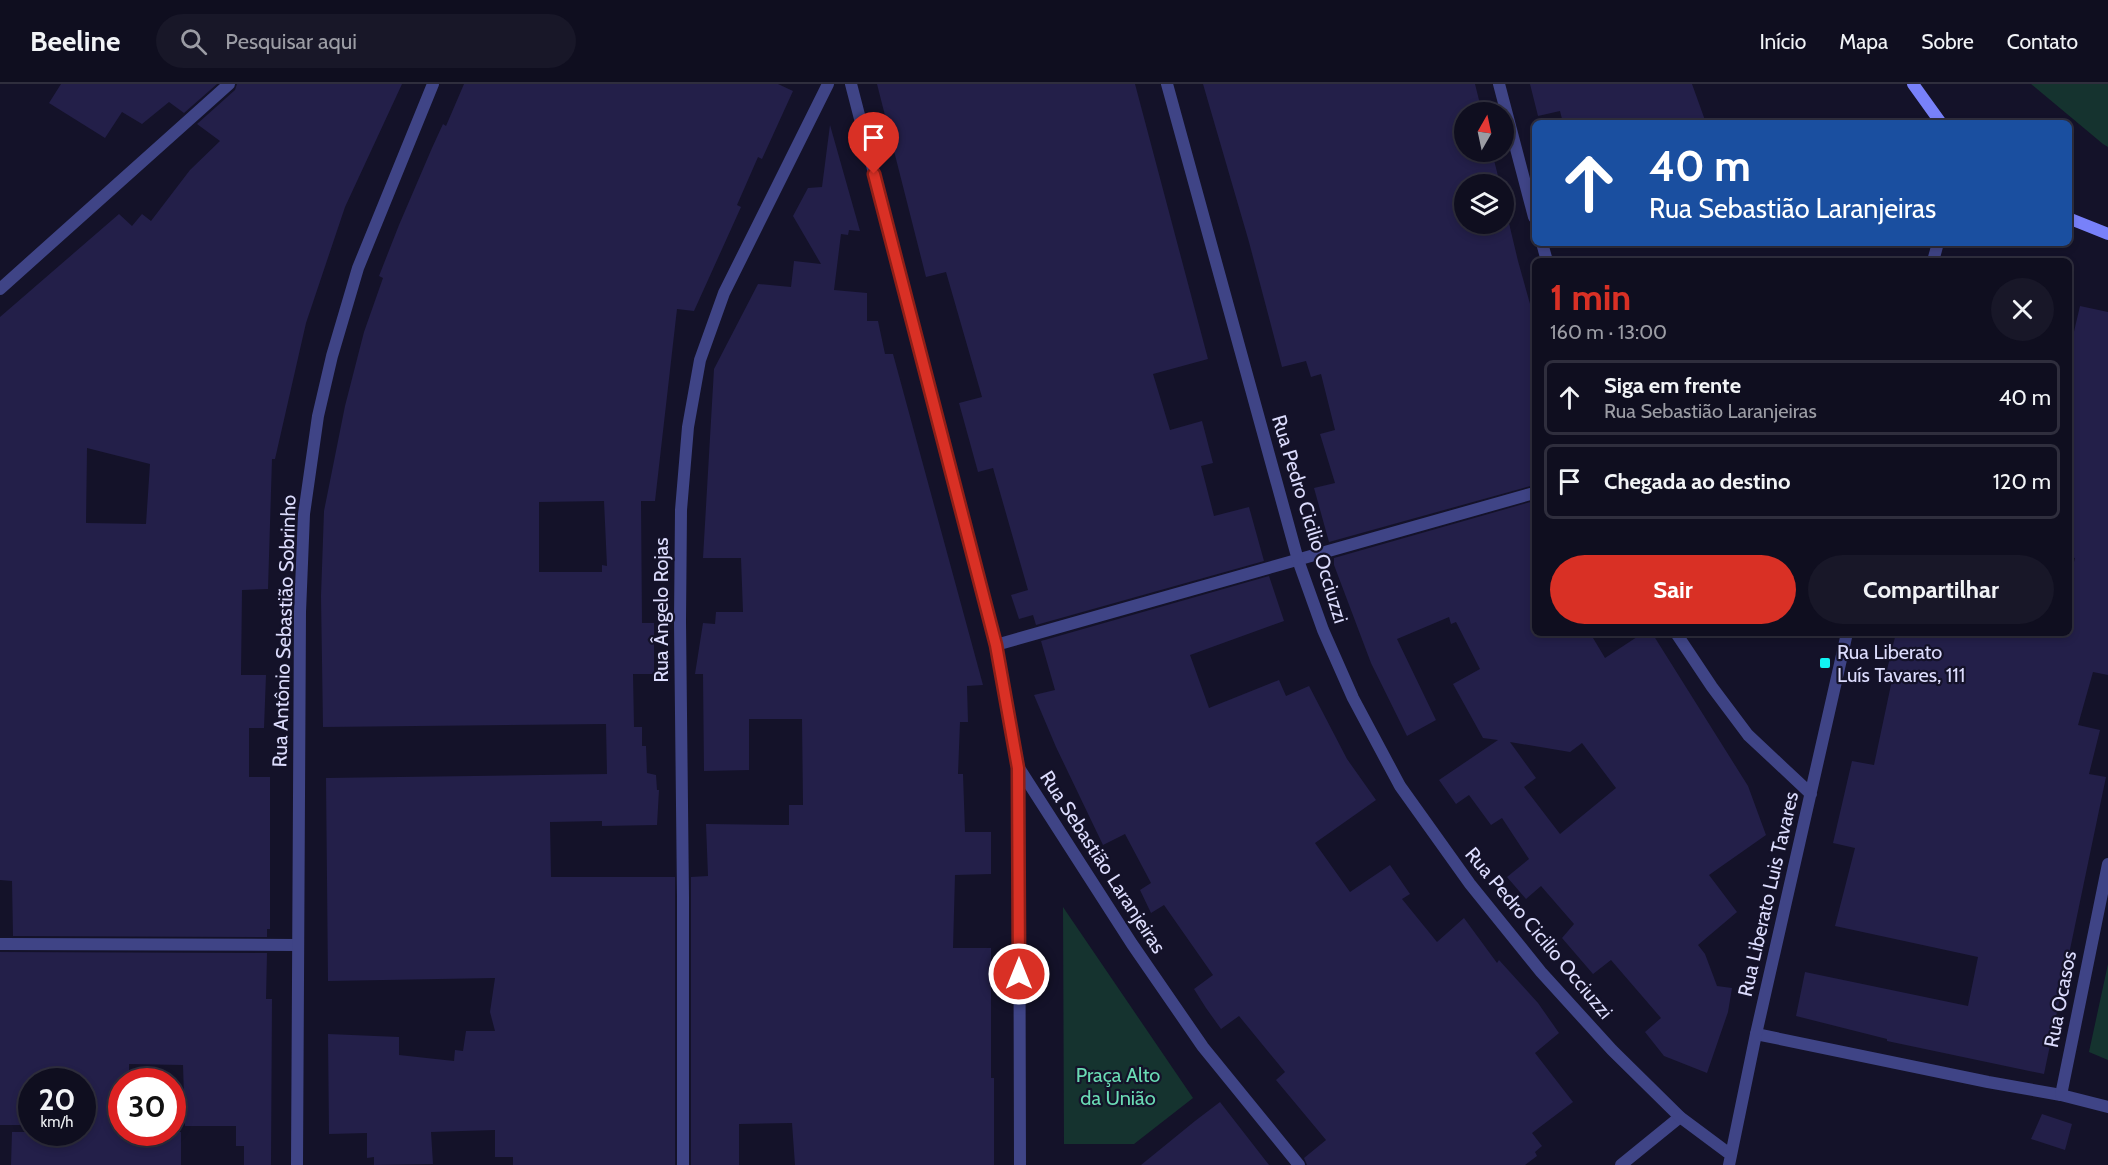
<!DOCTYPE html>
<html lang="pt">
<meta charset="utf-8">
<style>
:root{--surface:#0f0e1f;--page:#181728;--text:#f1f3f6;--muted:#9b9ca4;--line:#2f2e3d;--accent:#d93025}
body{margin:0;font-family:Cabin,sans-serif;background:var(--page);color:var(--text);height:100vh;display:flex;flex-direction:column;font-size:22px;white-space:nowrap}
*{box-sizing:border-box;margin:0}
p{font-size:20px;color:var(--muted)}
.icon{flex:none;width:33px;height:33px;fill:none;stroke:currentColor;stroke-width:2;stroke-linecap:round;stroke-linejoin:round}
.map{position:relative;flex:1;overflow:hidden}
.sheet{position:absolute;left:1532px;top:174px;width:540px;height:378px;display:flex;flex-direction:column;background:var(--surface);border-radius:9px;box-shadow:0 3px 9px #0003,0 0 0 2px var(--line)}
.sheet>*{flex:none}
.banner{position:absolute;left:1532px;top:36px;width:540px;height:126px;border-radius:9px;box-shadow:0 3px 9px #0003,0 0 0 2px var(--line);background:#1a4fa0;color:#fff;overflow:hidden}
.needle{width:39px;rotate:9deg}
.tools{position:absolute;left:1454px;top:18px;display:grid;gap:12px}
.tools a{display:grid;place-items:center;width:60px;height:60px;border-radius:50%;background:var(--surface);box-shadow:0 3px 9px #0003,0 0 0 2px var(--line);font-size:30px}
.speed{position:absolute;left:18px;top:984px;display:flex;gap:12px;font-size:30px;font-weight:700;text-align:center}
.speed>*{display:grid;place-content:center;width:78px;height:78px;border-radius:50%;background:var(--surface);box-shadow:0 3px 9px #0003,0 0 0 2px var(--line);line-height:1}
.speed small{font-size:15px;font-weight:400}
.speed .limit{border:9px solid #d22;background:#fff;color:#111}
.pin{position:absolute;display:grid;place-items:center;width:51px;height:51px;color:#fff;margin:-62px -26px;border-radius:50% 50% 50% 0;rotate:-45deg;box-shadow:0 0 6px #0007}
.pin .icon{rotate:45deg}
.me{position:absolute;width:66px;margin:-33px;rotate:0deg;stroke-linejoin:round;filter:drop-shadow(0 0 4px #0008)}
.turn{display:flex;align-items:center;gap:21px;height:126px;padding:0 18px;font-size:27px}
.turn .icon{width:78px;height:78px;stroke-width:2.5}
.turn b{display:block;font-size:42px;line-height:51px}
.round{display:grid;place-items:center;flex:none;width:63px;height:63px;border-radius:32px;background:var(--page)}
.head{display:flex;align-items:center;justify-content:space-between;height:102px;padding:0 18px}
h1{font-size:36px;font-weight:700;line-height:45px;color:var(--accent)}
.action{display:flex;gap:12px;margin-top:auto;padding:12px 18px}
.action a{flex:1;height:69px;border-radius:36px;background:var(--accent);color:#fff;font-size:24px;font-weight:700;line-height:69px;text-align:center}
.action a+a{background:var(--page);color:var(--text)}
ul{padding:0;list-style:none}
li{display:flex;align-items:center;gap:18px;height:75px;margin:0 12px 9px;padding:0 6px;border:3px solid var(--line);border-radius:9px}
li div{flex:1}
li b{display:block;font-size:22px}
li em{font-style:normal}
header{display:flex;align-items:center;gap:36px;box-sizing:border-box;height:84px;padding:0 30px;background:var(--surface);border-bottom:2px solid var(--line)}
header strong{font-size:28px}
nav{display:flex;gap:33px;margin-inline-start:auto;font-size:21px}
.search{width:420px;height:54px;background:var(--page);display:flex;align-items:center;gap:15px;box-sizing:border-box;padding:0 21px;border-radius:33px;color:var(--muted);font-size:22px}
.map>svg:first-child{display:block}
.green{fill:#15332f}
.building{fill:#231f49;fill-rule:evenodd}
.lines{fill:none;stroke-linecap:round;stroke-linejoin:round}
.lane{stroke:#3f4486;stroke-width:12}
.street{stroke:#3f4486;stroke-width:12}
.secondary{stroke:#7881f9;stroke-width:12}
.route-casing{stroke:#8d1f18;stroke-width:15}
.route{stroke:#d93025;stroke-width:10}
.poi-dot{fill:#11f4f4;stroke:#141229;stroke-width:2}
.labels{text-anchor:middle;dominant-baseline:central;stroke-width:4.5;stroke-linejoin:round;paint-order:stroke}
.street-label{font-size:20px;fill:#dcdcfd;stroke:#141229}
.poi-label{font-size:20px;fill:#dcdcfd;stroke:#141229;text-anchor:start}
.park-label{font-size:20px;fill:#6adbb4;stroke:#141229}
</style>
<header>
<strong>Beeline</strong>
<div class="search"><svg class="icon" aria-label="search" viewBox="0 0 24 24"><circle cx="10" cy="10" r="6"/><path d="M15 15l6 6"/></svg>Pesquisar aqui</div>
<nav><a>Início</a><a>Mapa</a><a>Sobre</a><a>Contato</a></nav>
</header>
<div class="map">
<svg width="2108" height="1081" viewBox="0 0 2108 1081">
<rect width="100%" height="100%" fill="#141229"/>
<path class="green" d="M2031 0H2108V63L2103 60Z
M1063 823 1193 1014 1134 1060H1064Z
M2108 880V976L2089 968Z"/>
<path class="building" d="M61 0H217L184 29 169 18 142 40 122 28 105 54 49 19Z
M237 0H402L345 123 306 239 275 375H272L268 505 242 506 241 591H266L264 644H249V693H270V845H267V853L13 852 12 797 0 796V233L119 130 132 142 142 130 151 137 190 86 220 57 197 40 235 6ZM87 364 150 380 146 440 86 439Z
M464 0H778L793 7 762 75 758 73 737 121 741 123 694 227 677 225 655 417H641L642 539H654V590H633L634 643H642V662H646L647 689 656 691 657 706H659L657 741 602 742V737L550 738 551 793H675V1081H513V1073H495V1046L431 1048 433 1080 374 1081V1073L367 1074V1049L329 1050 328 950 399 953V971L454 977 455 966 463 967 466 947H495L490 928 495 894 328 897 326 694 607 690 606 640 323 643 321 512 324 427 345 322 364 248 383 194 379 192 399 141 432 64 443 40 446 42ZM604 417 607 482 602 481V488H539V418Z
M877 0H1135L1208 275 1153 290 1170 346 1202 337 1213 379 1201 382 1214 432 1249 423 1264 477 1036 541 1033 531 1019 535 1011 511 1028 506 993 384 978 388 959 319 982 313 946 188 926 193Z
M1203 0H1475L1482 28H1464V68H1492L1500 100H1464V140H1503V114L1518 177 1534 234V401L1329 458 1314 404 1335 399 1320 350 1335 346 1321 290 1311 293 1306 277 1282 283 1249 158Z
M1530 0H1692L1706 39H1563L1560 27 1538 32Z
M830 41 860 147 849 146 848 151 841 150 834 206 867 209V237H878L885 270H893L983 601 967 602 968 638H960L958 690H963L965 748H991V790L955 791 953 864H991V994H994V1081H795L792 1039 739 1040V1081H691V793L708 792 706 740 789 741V721H803L802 635H749V686L704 687 703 590H695L703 539 715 540 716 528H743L741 474H703L714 285 758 200 791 203 794 177 821 180 793 132 808 104 822 103Z
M2080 222 2108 228V591L2093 588 2078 641 2100 646 2089 690 2106 693 2044 990 1887 957V955L1796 932 1805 888 1968 922 1978 873 1835 842 1855 764 1833 759 1852 677 1874 681 1892 596 1885 594 1896 549H2068V501L2075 474 2068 473V273Z
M1534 417V549H1590L1605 574 1643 549H1652L1748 702 1766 751 1709 791 1737 828 1698 861 1705 870 1717 902 1732 904 1728 928 1707 989 1664 972 1645 948 1661 934 1611 876 1593 890 1562 854 1574 840 1541 802 1526 815 1507 793 1529 775 1502 734 1491 741 1469 711 1456 720 1439 696 1498 656 1483 654 1453 600 1480 585 1456 538 1451 540 1449 533 1397 555 1436 636 1407 652 1371 579 1334 481V474ZM1510 658 1570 668 1582 659 1616 704 1560 750 1524 703 1536 694Z
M1269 492 1284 537 1190 571 1209 624 1279 596 1286 612 1309 602 1347 675 1376 716 1315 759 1350 808 1390 781 1410 810 1402 815 1437 858 1464 834 1497 879 1499 876 1538 919 1559 949 1535 969 1573 1018 1532 1049 1542 1062 1535 1068 1537 1072 1525 1081H1307L1304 1074 1326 1056 1276 996 1285 988 1239 932 1221 945 1206 924 1194 905 1213 891 1164 821 1151 829 1140 806 1151 799 1125 750 1103 761 1056 663 1034 611 1055 606 1041 557Z
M0 868 267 869 266 915H272L271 1081H244V1062H236V1042H185L183 981 129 980V998H122V1048H181V1081H11L12 1048H82V998H32V1041H0Z
M1220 1018 1269 1081H1141L1195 1037Z
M2042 1030 2072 1040 2065 1066 2031 1055Z"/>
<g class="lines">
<path class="lane" d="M996 561 1534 409
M0 860 298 861
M1756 950 1988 998 2061 1011
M1621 1081 1680 1033"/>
<path class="street" d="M851 0 996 561 1019 684 1132 860 1203 963 1299 1081
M1167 0 1298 476 1323 546 1353 614 1400 702 1470 800 1541 888 1612 966 1680 1033 1731 1071
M1499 0 1534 133
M1542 159 1547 177
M1933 177 1938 159
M0 205 229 0
M1676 549 1712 603 1748 651 1811 710
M1019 686 1020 1081
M2108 780 2061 1011 2108 1023
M297 1081 300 528 304 430 318 332 332 272 358 184 433 0
M683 1081V813L680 537 681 426 688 343 700 276 724 209 828 0
M1729 1081 1756 950 1847 549"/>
<path class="secondary" d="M1913 0 1941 39
M2068 134 2108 150"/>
</g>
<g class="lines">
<g class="route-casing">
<path id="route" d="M874 90 996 561 1018 684 1019 890"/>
</g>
<use href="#route" class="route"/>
</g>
<rect class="poi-dot" x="1819" y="573" width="12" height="12" rx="3"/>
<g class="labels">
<g class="street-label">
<text transform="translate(1310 435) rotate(73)">Rua Pedro Cicilio Occiuzzi</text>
<text transform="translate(661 526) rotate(-90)">Rua Ângelo Rojas</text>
<text transform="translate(284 547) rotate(-88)">Rua Antônio Sebastião Sobrinho</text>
<text transform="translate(1103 778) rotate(57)">Rua Sebastião Laranjeiras</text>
<text transform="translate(1768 810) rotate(-77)">Rua Liberato Luis Tavares</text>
<text transform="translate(1539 849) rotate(50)">Rua Pedro Cicilio Occiuzzi</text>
<text transform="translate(2060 915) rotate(-79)">Rua Ocasos</text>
</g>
<g class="poi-label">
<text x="1837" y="568">Rua Liberato<tspan x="1837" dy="23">Luís Tavares, 111</tspan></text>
</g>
<g class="park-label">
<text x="1118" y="991">Praça Alto<tspan x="1118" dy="23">da União</tspan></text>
</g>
</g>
</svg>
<div class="tools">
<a><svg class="needle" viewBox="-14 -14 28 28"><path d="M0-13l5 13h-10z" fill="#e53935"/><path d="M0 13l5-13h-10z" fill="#9b9ca4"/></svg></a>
<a><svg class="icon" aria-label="layers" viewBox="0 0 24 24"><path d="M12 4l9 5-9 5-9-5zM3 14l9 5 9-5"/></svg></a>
</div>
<div class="speed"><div>20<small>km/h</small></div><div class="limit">30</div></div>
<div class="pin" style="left:874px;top:90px;background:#d93025"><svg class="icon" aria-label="arrive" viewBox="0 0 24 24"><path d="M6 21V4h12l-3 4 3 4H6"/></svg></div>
<svg class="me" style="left:1019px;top:890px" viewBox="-20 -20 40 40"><circle r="17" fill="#d93025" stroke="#fff" stroke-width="3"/><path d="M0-11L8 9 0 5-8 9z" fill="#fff"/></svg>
<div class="banner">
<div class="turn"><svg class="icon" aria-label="ahead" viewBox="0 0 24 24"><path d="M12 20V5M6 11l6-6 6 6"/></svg><div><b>40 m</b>Rua Sebastião Laranjeiras</div></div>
</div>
<section class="sheet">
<div class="head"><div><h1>1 min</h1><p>160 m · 13:00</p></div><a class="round"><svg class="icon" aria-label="close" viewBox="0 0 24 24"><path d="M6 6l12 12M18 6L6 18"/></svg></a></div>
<ul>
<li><svg class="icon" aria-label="ahead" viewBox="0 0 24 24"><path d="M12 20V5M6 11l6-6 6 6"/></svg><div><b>Siga em frente</b><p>Rua Sebastião Laranjeiras</p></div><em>40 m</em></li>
<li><svg class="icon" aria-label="arrive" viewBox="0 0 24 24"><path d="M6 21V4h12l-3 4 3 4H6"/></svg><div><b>Chegada ao destino</b></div><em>120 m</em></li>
</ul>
<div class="action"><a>Sair</a><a>Compartilhar</a></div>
</section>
</div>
